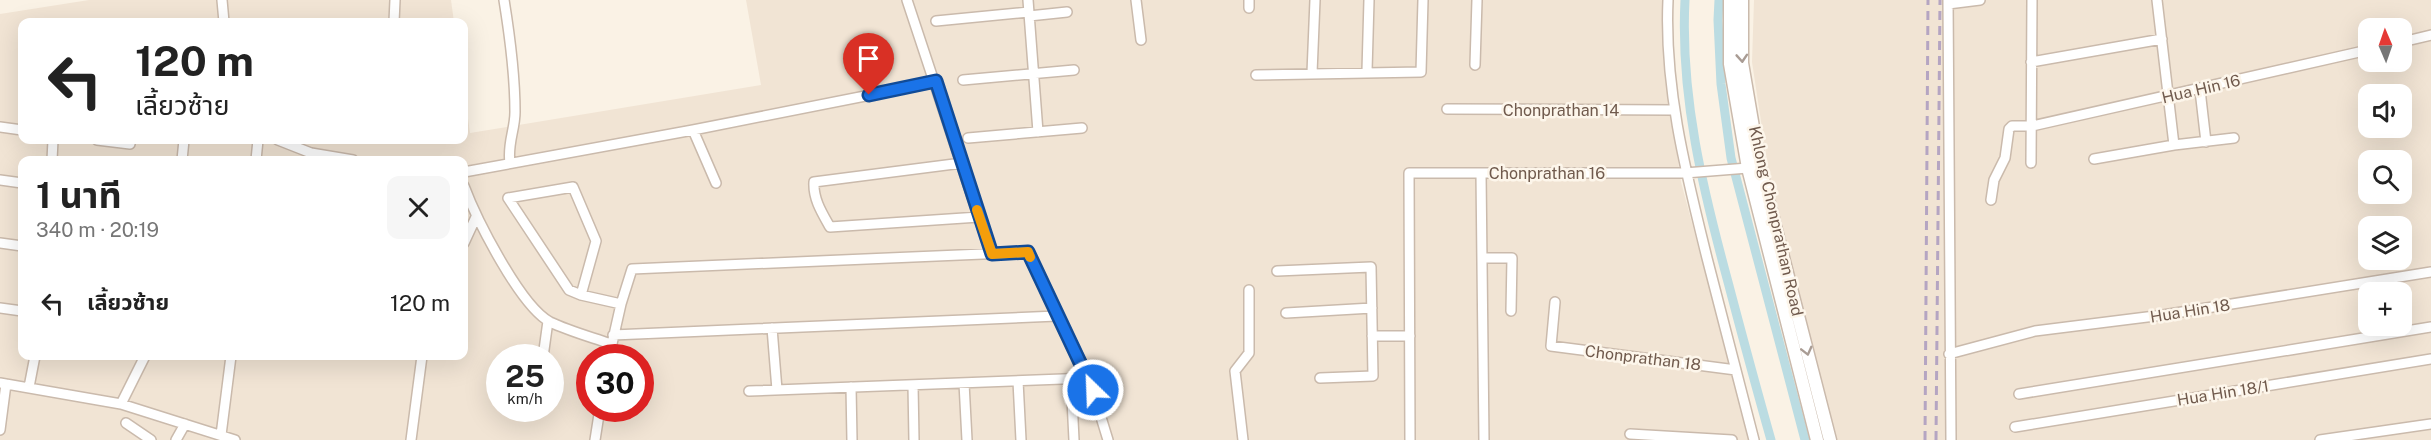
<!DOCTYPE html>
<html lang="th">
<meta charset="utf-8">
<style>
:root{--surface:#fff;--page:#f6f6f6;--text:#222;--muted:#767676}
body{margin:0;font-family:"Public Sans","Noto Sans Thai",sans-serif;background:var(--page);color:var(--text);height:100vh;display:flex;flex-direction:column;font-size:22px;white-space:nowrap}
*{box-sizing:border-box;margin:0}
p{font-size:20px;color:var(--muted)}
.icon{flex:none;width:33px;height:33px;fill:none;stroke:currentColor;stroke-width:2;stroke-linecap:round;stroke-linejoin:round}
.map{position:relative;flex:1;overflow:hidden}
.sheet{position:absolute;left:18px;top:156px;width:450px;height:204px;display:flex;flex-direction:column;background:var(--surface);border-radius:12px;box-shadow:0 6px 24px #0002}
.sheet>*{flex:none}
.hud{position:absolute;left:18px;top:18px;width:450px;height:126px;border-radius:12px;box-shadow:0 6px 24px #0002;background:#fff;color:var(--text);overflow:hidden}
.needle{width:39px;rotate:358deg}
.fabs{position:absolute;left:2358px;top:18px;display:grid;gap:12px}
.fabs a{display:grid;place-items:center;width:54px;height:54px;border-radius:12px;background:var(--surface);box-shadow:0 6px 24px #0002;font-size:30px}
.speed{position:absolute;left:486px;top:344px;display:flex;gap:12px;font-size:30px;font-weight:700;text-align:center}
.speed>*{display:grid;place-content:center;width:78px;height:78px;border-radius:50%;background:var(--surface);box-shadow:0 6px 24px #0002;line-height:1}
.speed small{font-size:15px;font-weight:400}
.speed .limit{border:9px solid #d22;background:#fff;color:#111}
.pin{position:absolute;display:grid;place-items:center;width:51px;height:51px;color:#fff;margin:-62px -26px;border-radius:50% 50% 50% 0;rotate:-45deg;box-shadow:0 0 6px #0007}
.pin .icon{rotate:45deg}
.me{position:absolute;width:66px;margin:-33px;rotate:336deg;stroke-linejoin:round;filter:drop-shadow(0 0 4px #0008)}
.turn{display:flex;align-items:center;gap:21px;height:126px;padding:0 18px;font-size:27px}
.turn .icon{width:78px;height:78px;stroke-width:2.5}
.turn b{display:block;font-size:42px;line-height:51px}
.round{display:grid;place-items:center;flex:none;width:63px;height:63px;border-radius:12px;background:var(--page)}
.summary{display:flex;align-items:center;justify-content:space-between;height:102px;padding:0 18px}
h1{font-size:36px;font-weight:700;line-height:45px}
ul{padding:0;list-style:none}
li{display:flex;align-items:center;gap:18px;height:90px;padding:0 18px}
li div{flex:1}
li b{display:block;font-size:22px}
li em{font-style:normal}
.map>svg:first-child{display:block}
.residential{fill:#f1e4d4;fill-rule:evenodd}
.lines{fill:none;stroke-linecap:round;stroke-linejoin:round}
.canal{stroke:#bbdce2;stroke-width:9}
.minor-casing{stroke:#cabaac;stroke-width:12}
.tertiary-casing{stroke:#cabaac;stroke-width:15}
.minor{stroke:#fff;stroke-width:9}
.tertiary{stroke:#fff;stroke-width:12}
.rail{stroke:#b5a5c2;stroke-width:3;stroke-dasharray:9 6;stroke-linecap:butt}
.oneway{stroke:#a99c94}
.route-casing{stroke:#114b97;stroke-width:15}
.route{stroke:#1a73e8;stroke-width:10}
.slow{stroke:#f59e0b;stroke-width:10}
.labels{text-anchor:middle;dominant-baseline:central;stroke-width:5;stroke-linejoin:round;paint-order:stroke}
.street-label{font-size:16px;fill:#705a4d;stroke:#fdf6eb}
</style>
<div class="map">
<svg width="2431" height="440" viewBox="0 0 2431 440">
<rect width="100%" height="100%" fill="#faf2e5"/>
<path class="residential" d="M89 0H451L454 22H22V140H464V89L470 133 761 85 746 0H1665L1670 105 1681 182 1750 440H0V14ZM22 160H464V356H22ZM500 357H550V408H500ZM590 357H640V408H590Z
M1754 0H2431V440H1835L1769 174 1752 62ZM2368 28H2402V62H2368ZM2368 94H2402V128H2368ZM2368 160H2402V194H2368ZM2368 226H2402V260H2368ZM2368 292H2402V326H2368Z"/>
<g class="lines">
<path class="canal" d="M1685 0C1680 96 1703 190 1728 282 1742 335 1756 387 1771 440
M1719 0 1718 20 1721 84 1731 158 1805 440"/>
<g class="minor-casing">
<path id="minor" d="M222 0 224 22
M504 0C510 37 515 74 515 112 515 130 507 144 510 163
M907 0 991 254
M1028 0 1038 132
M1136 0 1141 40
M1249 0V8
M1668 0C1664 88 1686 173 1707 258 1723 318 1738 379 1754 440
M1948 0 1951 440
M2157 0 2174 145
M1948 4 1980 0
M1029 16 1067 12
M936 21 1029 12
M394 22 395 0
M2402 42 2431 35
M2031 62 2162 39
M1475 65 1477 0
M1367 71 1369 0
M1312 73 1315 0
M1256 75 1421 72 1423 0
M963 80 1074 70
M2200 90 2206 142
M1447 109 1674 110
M0 127 22 130
M693 130 716 183
M968 138 1082 128
M97 140 130 144
M278 140 311 153 353 160
M2094 159 2174 145 2234 138
M52 160 53 140
M182 160 184 140
M256 160 258 140
M962 163 814 182C813 199 822 213 830 227L979 217
M2031 163 2032 0
M464 172 693 130 936 82
M1481 173 1484 440
M0 180 22 183
M464 186C476 218 520 306 550 322 569 331 591 337 611 344
M1991 200 1994 180 2005 158 2009 129 2012 126H2032L2368 50
M0 243 22 246
M464 243 476 217
M1483 258H1512L1511 311
M1277 271 1371 267 1373 376 1320 378
M581 295 596 241 573 187 508 198 569 290 581 295 621 304
M1555 302 1551 346 1736 370
M0 308 22 311
M1286 313 1372 308
M772 328 777 390
M613 335 1057 316
M1372 336H1410
M1949 354 2035 331 2163 315 2431 272
M543 357 548 321
M609 357 621 304 632 269 1027 252 1089 378 1108 440
M1071 379 1074 440
M1018 381 1021 440
M0 383 121 404 235 440
M964 383 967 440
M913 385 914 440
M29 387 35 356
M851 387 852 440
M749 391 1089 378
M2019 394 2431 327
M121 404 145 356
M126 423 151 440
M2015 427 2431 359
M0 430 6 384
M1630 434 1732 440
M221 435 231 356
M176 440 185 424
M411 440 422 356
M595 440 600 408
M1243 440 1235 371 1249 353V290
M1410 440 1409 173H1685L1748 168
M2320 440 2431 424"/>
</g>
<g class="tertiary-casing">
<path id="tertiary" d="M1730 0V64L1748 168 1817 440
M1742 0V63L1760 168 1830 440"/>
</g>
<use href="#minor" class="minor"/>
<use href="#tertiary" class="tertiary"/>
<path class="rail" d="M1925 440 1928 0
M1936 440 1940 0"/>
</g>
<defs><path id="oneway-chevron" d="M-2-3.5L2.5 0L-2 3.5" fill="none" stroke-width="1.6" stroke-linecap="round" stroke-linejoin="round" transform="scale(1.5)"/></defs>
<g class="oneway">
<use href="#oneway-chevron" transform="translate(1742 58) rotate(86)"/>
<use href="#oneway-chevron" transform="translate(1807 351) rotate(76)"/>
</g>
<g class="lines">
<g class="route-casing">
<path id="route" d="M869 95 936 81 992 254 1028 252 1093 390"/>
</g>
<use href="#route" class="route"/>
<path class="slow" d="M977 210 992 254 1028 252 1030 257"/>
</g>
<g class="labels">
<g class="street-label">
<text transform="translate(2201 89) rotate(-13)">Hua Hin 16</text>
<text x="1561" y="110">Chonprathan 14</text>
<text x="1547" y="173">Chonprathan 16</text>
<text transform="translate(1776 221) rotate(77)">Khlong Chonprathan Road</text>
<text transform="translate(2190 311) rotate(-9)">Hua Hin 18</text>
<text transform="translate(1643 358) rotate(7)">Chonprathan 18</text>
<text transform="translate(2223 393) rotate(-9)">Hua Hin 18/1</text>
</g>
</g>
</svg>
<div class="fabs">
<a><svg class="needle" viewBox="-14 -14 28 28"><path d="M0-13l5 13h-10z" fill="#e53935"/><path d="M0 13l5-13h-10z" fill="#767676"/></svg></a>
<a><svg class="icon" aria-label="sound" viewBox="0 0 24 24"><path d="M4 9h4l5-4v14l-5-4H4zM17 9q2 3 0 6"/></svg></a>
<a><svg class="icon" aria-label="search" viewBox="0 0 24 24"><circle cx="10" cy="10" r="6"/><path d="M15 15l6 6"/></svg></a>
<a><svg class="icon" aria-label="layers" viewBox="0 0 24 24"><path d="M12 4l9 5-9 5-9-5zM3 14l9 5 9-5"/></svg></a>
<a>+</a>
</div>
<div class="speed"><div>25<small>km/h</small></div><div class="limit">30</div></div>
<div class="pin" style="left:869px;top:95px;background:#d93025"><svg class="icon" aria-label="arrive" viewBox="0 0 24 24"><path d="M6 21V4h12l-3 4 3 4H6"/></svg></div>
<svg class="me" style="left:1093px;top:390px" viewBox="-20 -20 40 40"><circle r="17" fill="#1a73e8" stroke="#fff" stroke-width="3"/><path d="M0-11L8 9 0 5-8 9z" fill="#fff"/></svg>
<div class="hud">
<div class="turn"><svg class="icon" aria-label="left" viewBox="0 0 24 24"><path d="M17 20v-9H6M10 6l-5 5 5 5"/></svg><div><b>120 m</b>เลี้ยวซ้าย</div></div>
</div>
<section class="sheet">
<div class="summary"><div><h1>1 นาที</h1><p>340 m · 20:19</p></div><a class="round"><svg class="icon" aria-label="close" viewBox="0 0 24 24"><path d="M6 6l12 12M18 6L6 18"/></svg></a></div>
<ul>
<li><svg class="icon" aria-label="left" viewBox="0 0 24 24"><path d="M17 20v-9H6M10 6l-5 5 5 5"/></svg><div><b>เลี้ยวซ้าย</b></div><em>120 m</em></li>
</ul>
</section>
</div>
